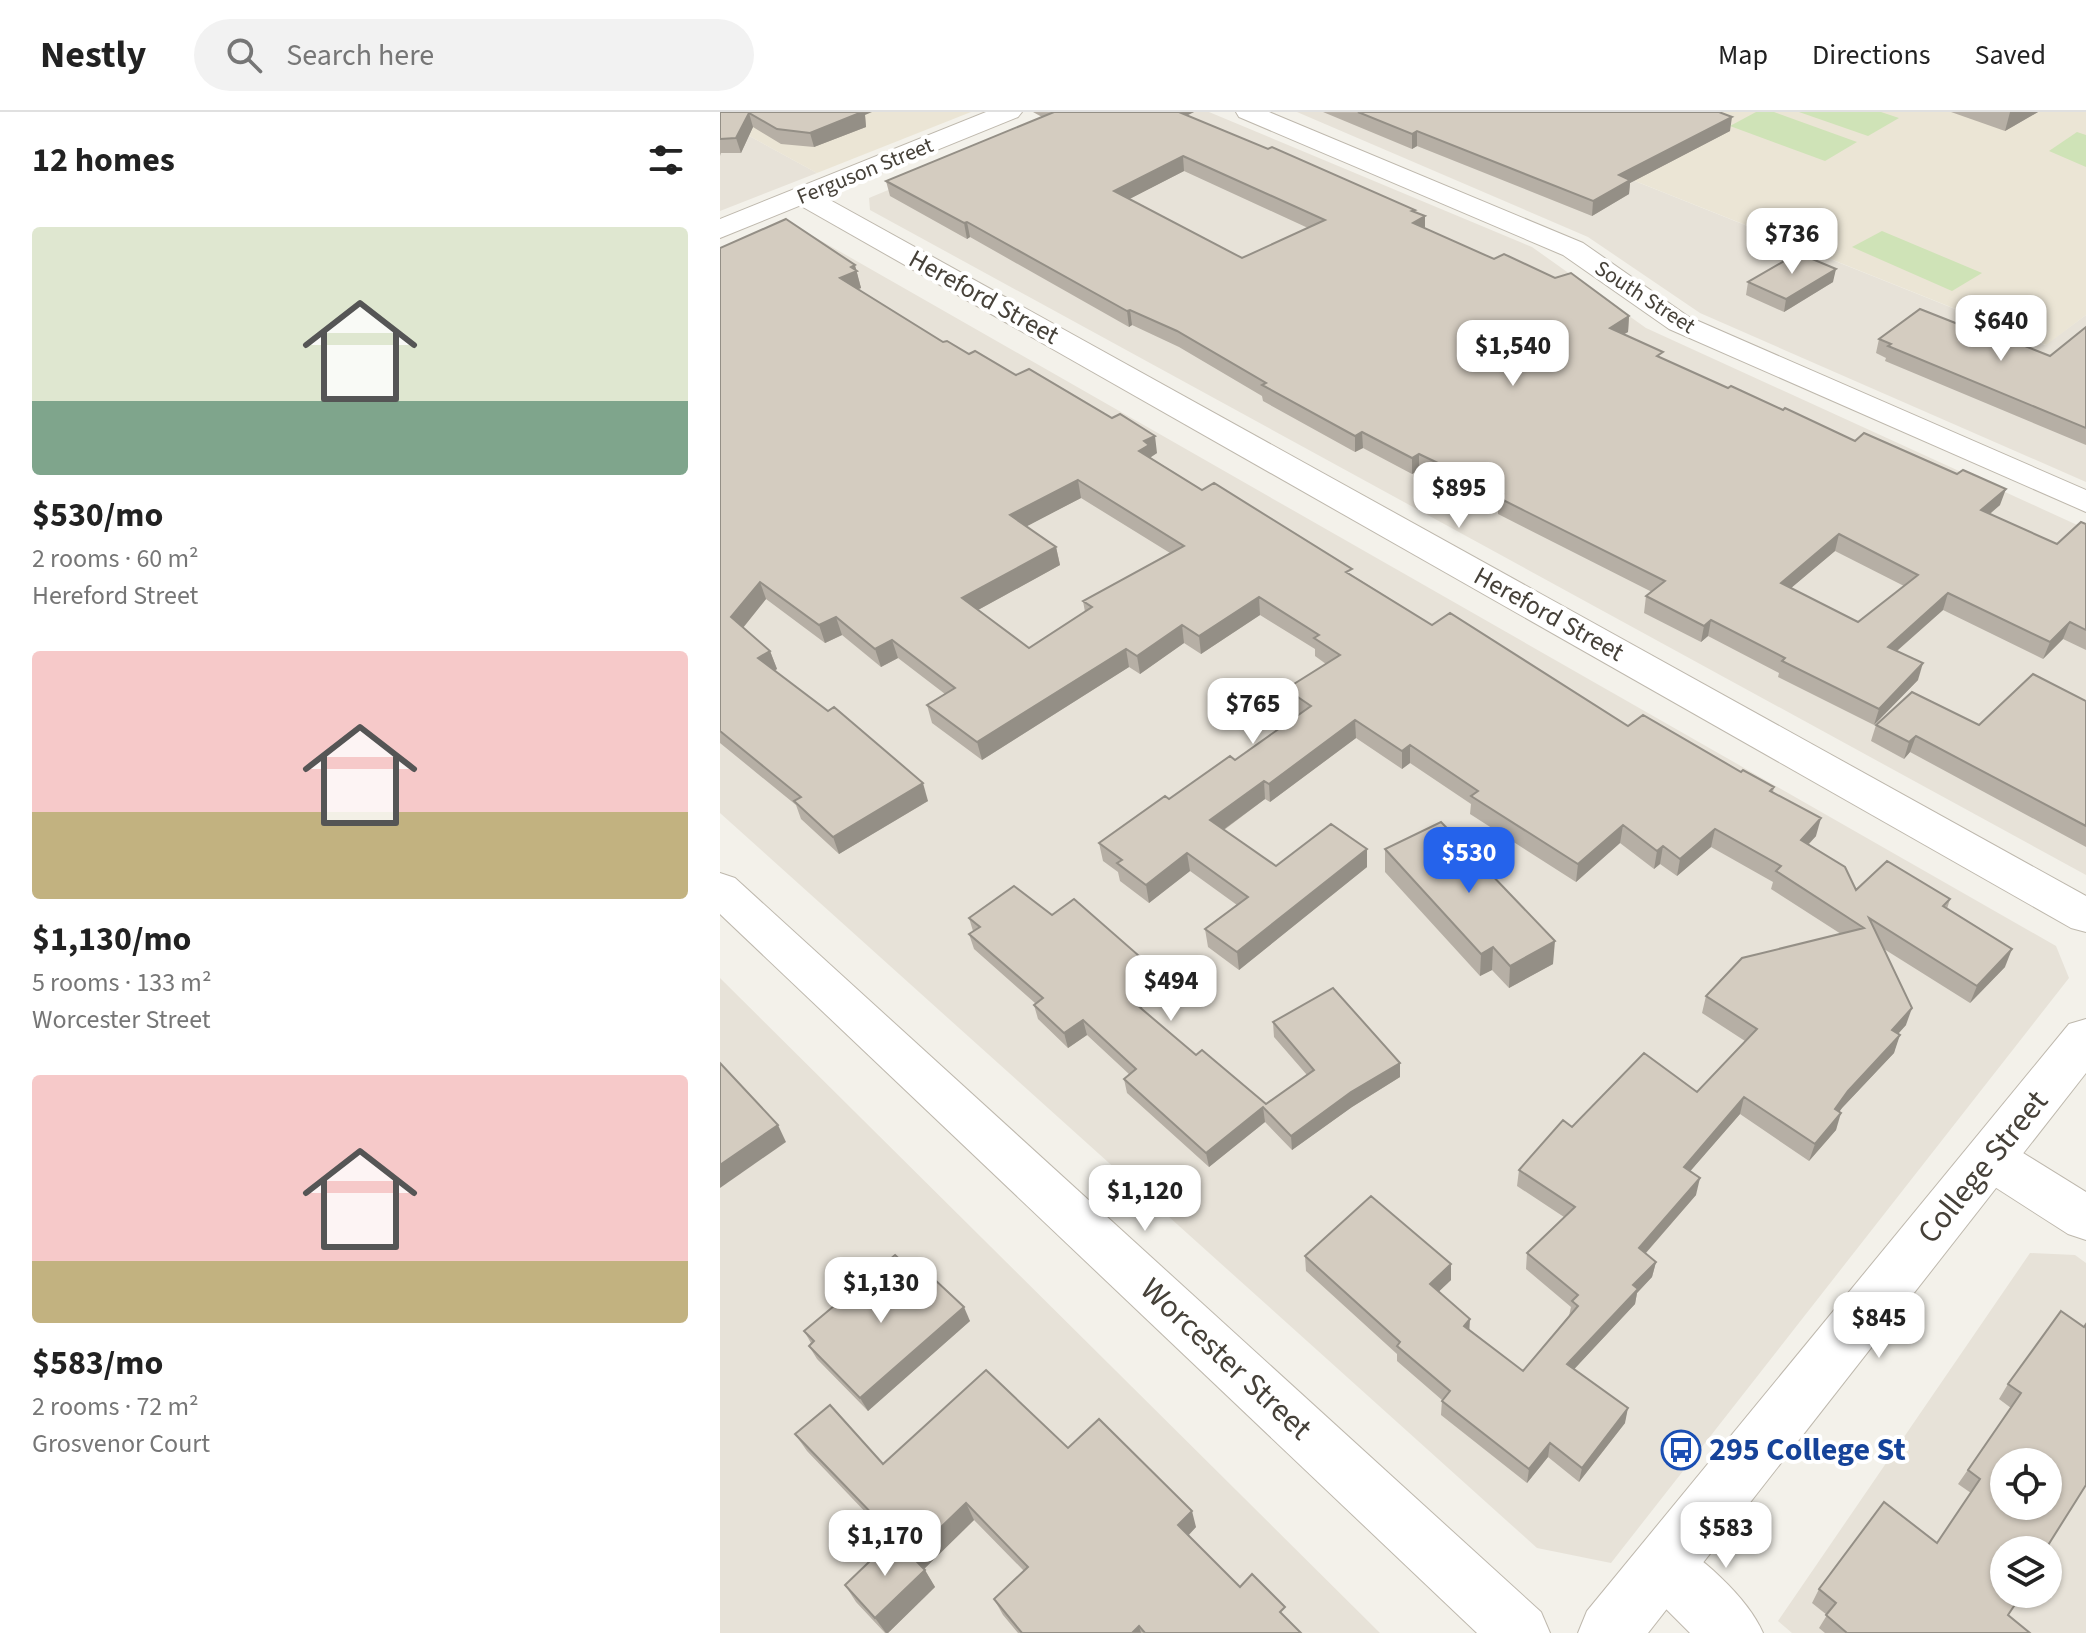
<!DOCTYPE html>
<html lang="en">
<head>
<meta charset="utf-8">
<style>
  body { margin:0; font-family:"Source Sans 3",sans-serif; background:#f2f2f2; color:#222; height:100vh; display:flex; flex-direction:column; font-size:30px; white-space:nowrap }
  * { box-sizing:border-box; margin:0 }
  p { font-size:26px; color:#767676 }
  .icon { flex:none; width:44px; height:44px; fill:none; stroke:currentColor; stroke-width:2; stroke-linecap:round; stroke-linejoin:round }
  .map { position:relative; flex:1; overflow:hidden }
  .sheet { display:flex; flex-direction:column; background:#fff; width:720px }
  .sheet>* { flex:none }
  .fabs { position:absolute; left:1270px; top:1336px; display:grid; gap:16px }
  .fabs a { display:grid; place-items:center; width:72px; height:72px; border-radius:50%; background:#fff; box-shadow:0 2px 6px #0004; font-size:40px }
  .price { position:absolute; translate:-50% -68px; padding:0 18px; border-radius:16px; background:#fff; color:#222; font-size:26px; line-height:52px; filter:drop-shadow(0 2px 4px #0008) }
  .price::after { content:''; position:absolute; left:50%; top:48px; width:24px; height:18px; margin-left:-12px; background:inherit; clip-path:polygon(0 0,100% 0,50% 100%) }
  .price.current { background:#2563eb; color:#fff }
  ul { padding:0; list-style:none }
  li { display:grid; align-content:center; gap:16px; height:424px; padding:0 32px }
  li span { display:grid; place-items:center; height:248px; border-radius:8px; color:#555 }
  li>.icon { margin-inline-start:auto }
  span .icon { width:144px; height:144px; fill:#fffc; stroke-width:1 }
  li b { font-size:34px }
  h2 { display:flex; justify-content:space-between; align-items:center; height:96px; padding:0 32px; font-size:34px }
  header { display:flex; align-items:center; gap:48px; box-sizing:border-box; height:112px; padding:0 40px; background:#fff; border-bottom:2px solid #e0e0e0 }
  header strong { font-size:38px }
  nav { display:flex; gap:44px; margin-inline-start:auto; font-size:28px }
  .search { width:560px; height:72px; background:#f2f2f2; display:flex; align-items:center; gap:20px; box-sizing:border-box; padding:0 28px; border-radius:44px; color:#767676; font-size:30px }
  main { display:flex; flex:1; min-height:0 }
  .map>svg:first-child { display:block }
</style>
</head>
<body>
<header>
<strong>Nestly</strong>
<div class="search"><svg class="icon" aria-label="search" viewBox="0 0 24 24"><circle cx="10" cy="10" r="6"/><path d="M15 15l6 6"/></svg>Search here</div>
<nav><a>Map</a><a>Directions</a><a>Saved</a></nav>
</header>
<main>
<section class="sheet">
<h2>12 homes<svg class="icon" aria-label="filters" viewBox="0 0 24 24"><path d="M4 7h16M4 17h16"/><circle cx="9" cy="7" r="2"/><circle cx="15" cy="17" r="2"/></svg></h2>
<ul>
<li><span style="background:linear-gradient(#dfe7d0 70%,#7fa58c 0)"><svg class="icon" aria-label="home" viewBox="0 0 24 24"><path d="M3 11l9-7 9 7M6 9v11h12V9"/></svg></span><div><b>$530/mo</b><p>2 rooms · 60 m²</p><p>Hereford Street</p></div></li>
<li><span style="background:linear-gradient(#f6c9c9 65%,#c2b280 0)"><svg class="icon" aria-label="home" viewBox="0 0 24 24"><path d="M3 11l9-7 9 7M6 9v11h12V9"/></svg></span><div><b>$1,130/mo</b><p>5 rooms · 133 m²</p><p>Worcester Street</p></div></li>
<li><span style="background:linear-gradient(#f6c9c9 75%,#c2b280 0)"><svg class="icon" aria-label="home" viewBox="0 0 24 24"><path d="M3 11l9-7 9 7M6 9v11h12V9"/></svg></span><div><b>$583/mo</b><p>2 rooms · 72 m²</p><p>Grosvenor Court</p></div></li>
</ul>
</section>
<div class="map">
<svg width="1366" height="1521" viewBox="0 0 1366 1521">
  <rect width="100%" height="100%" fill="#f3f1ea"/>
  <g fill="#e7e2d8" fill-rule="evenodd">
    <polygon points="356,0 489,0 812,135 926,216 1366,417 1366,763 150,98 149,86"/>
    <polygon points="577,0 742,0 1325,233 1366,203 1366,370 980,201 868,125"/>
    <polygon points="0,8 97,61 0,99"/>
    <polygon points="84,119 1336,834 1349,866 891,1451 817,1436 0,701 0,143"/>
    <polygon points="0,866 660,1521 0,1521"/>
    <path d="M 1310,1141 L 1355,1143 L 1366,1151 L 1366,1521 L 1072,1521 L 1058,1509 ZM 1284,1350 L 1328,1350 L 1328,1394 L 1284,1394 ZM 1284,1438 L 1328,1438 L 1328,1482 L 1284,1482 Z"/>
  </g>
  <g fill="#ebe5d5">
    <polygon points="0,0 251,0 97,61 0,8"/>
    <polygon points="742,0 1366,0 1366,203 1326,233"/>
  </g>
  <g fill="#cfe3b7">
    <polygon points="1036,0 1054,0 1137,30 1105,49 1010,14"/>
    <polygon points="1079,0 1161,0 1179,6 1148,24"/>
    <polygon points="1357,20 1366,23 1366,55 1329,39"/>
    <polygon points="1162,119 1262,161 1232,179 1132,135"/>
  </g>
  <g fill="none" stroke-linecap="round" stroke-linejoin="round">
    <g stroke="#beb8ad" stroke-width="2">
      <g id="minor">
        <polygon points="516,0 549,0 863,131 969,205 1366,378 1366,400 949,217 843,143 519,5"/>
        <polygon points="83,76 92,78 1366,784 1366,820 1351,816 74,90 70,84 74,78"/>
        <polygon points="0,761 15,766 821,1500 830,1521 757,1521 0,802"/>
        <polygon points="1270,1025 1287,1031 1366,1080 1366,1128 1348,1122 1253,1061 1246,1046 1253,1031"/>
        <path d="M 943,1425 C 978,1439 1028,1486 1043,1521 L 970,1521 L 923,1474 L 914,1454 L 923,1434 Z"/>
      </g>
    </g>
    <g stroke="#beb8ad" stroke-width="2">
      <g id="tertiary">
        <polygon points="266,0 302,0 298,5 0,126 0,107"/>
        <polygon points="1366,907 1366,961 928,1521 858,1521 867,1499 1349,912"/>
      </g>
    </g>
    <use href="#minor" fill="#fff" fill-rule="evenodd"/>
    <use href="#tertiary" fill="#fff" fill-rule="evenodd"/>
  </g>
  <g fill="#b6afa5" fill-rule="evenodd">
    <polygon points="0,0 145,3 146,15 94,35 61,32 33,15 21,41 1,41 0,44"/>
    <path d="M 313,0 L 474,0 L 467,3 L 705,104 L 705,116 L 774,147 L 909,204 L 908,220 L 903,222 L 942,247 L 1008,276 L 1063,298 L 1280,393 L 1270,402 L 1337,432 L 1366,412 L 1366,538 L 1343,527 L 1323,547 L 1223,498 L 1177,539 L 1198,568 L 1154,613 L 1058,565 L 1059,561 L 988,524 L 981,530 L 924,501 L 926,484 L 932,480 L 778,402 L 778,396 L 699,358 L 692,362 L 643,336 L 635,340 L 543,289 L 542,284 L 459,235 L 412,213 L 409,215 L 250,125 L 247,127 L 170,84 L 166,69 L 322,5 ZM 464,59 L 588,116 L 522,146 L 409,87 ZM 1115,439 L 1184,474 L 1138,510 L 1071,476 Z"/>
    <polygon points="603,0 999,0 1010,19 910,71 909,82 872,104 697,34 692,37"/>
    <polygon points="1231,0 1318,0 1285,19"/>
    <path d="M 0,136 L 136,158 L 141,176 L 138,177 L 223,230 L 296,263 L 437,341 L 431,345 L 431,346 L 482,378 L 632,463 L 712,513 L 908,614 L 1054,675 L 1053,680 L 1096,724 L 1089,732 L 1136,778 L 1230,787 L 1227,797 L 1285,855 L 1250,891 L 1164,837 L 1186,913 L 1178,922 L 1174,941 L 1122,996 L 1119,1000 L 1116,1018 L 1089,1049 L 1020,1002 L 970,1059 L 976,1083 L 926,1141 L 936,1150 L 932,1165 L 917,1181 L 915,1192 L 854,1257 L 905,1311 L 859,1370 L 828,1345 L 807,1371 L 721,1303 L 722,1288 L 677,1249 L 677,1242 L 586,1159 L 585,1144 L 731,1168 L 718,1180 L 750,1218 L 803,1259 L 849,1204 L 851,1195 L 806,1157 L 807,1141 L 844,1105 L 797,1074 L 799,1058 L 852,1015 L 977,980 L 1025,929 L 982,901 L 986,884 L 1121,822 L 1051,777 L 1053,770 L 991,735 L 957,764 L 940,752 L 934,757 L 900,731 L 856,770 L 750,702 L 751,692 L 690,651 L 682,657 L 636,626 L 550,690 L 545,687 L 504,718 L 556,754 L 647,755 L 519,858 L 488,835 L 485,817 L 517,793 L 470,759 L 429,791 L 400,769 L 398,760 L 383,749 L 379,731 L 449,687 L 515,648 L 578,603 L 567,595 L 566,577 L 606,552 L 595,544 L 595,537 L 540,503 L 481,542 L 464,531 L 420,562 L 409,555 L 262,648 L 212,611 L 207,593 L 225,582 L 178,546 L 161,555 L 122,523 L 105,531 L 46,487 L 23,516 L 50,539 L 57,557 L 54,559 L 208,689 L 119,742 L 81,707 L 76,693 L 0,631 ZM 361,386 L 450,441 L 363,489 L 365,500 L 309,536 L 258,498 L 340,453 L 336,435 L 306,414 Z"/>
    <polygon points="1028,170 1113,170 1064,200 1026,183"/>
    <polygon points="1366,215 1366,333 1165,249 1166,246 1156,241 1159,227 1286,231 1330,244"/>
    <polygon points="1366,589 1366,735 1190,640 1184,647 1151,629 1156,613 1259,613"/>
    <polygon points="665,737 833,852 789,876 772,858 760,864 665,760"/>
    <polygon points="332,803 434,857 436,872 432,874 435,886 421,896 476,943 546,992 587,963 554,925 553,910 680,965 632,995 572,1038 545,1010 489,1055 407,981 404,967 410,963 367,923 348,936 318,907 314,893 315,891 254,837 249,822 253,819 249,806"/>
    <polygon points="205,1171 250,1209 148,1299 97,1247 89,1234 91,1231 84,1219"/>
    <polygon points="1341,1199 1325,1438 1288,1503 1310,1521 1105,1521 1099,1516 1107,1503 1092,1491 1099,1477 1217,1431 1251,1381 1238,1372 1291,1296 1279,1287 1288,1272"/>
    <polygon points="75,1322 163,1352 348,1336 476,1415 468,1424 520,1475 566,1506 581,1521 298,1521 283,1503 274,1487 304,1459 254,1408 204,1457 215,1475 168,1521 165,1521 136,1490 125,1473 172,1428 87,1339"/>
  </g>
  <g fill="#948f86">
    <polygon points="142,0 152,0 145,3 146,15 94,35 90,21"/>
    <polygon points="451,0 474,0 452,11"/>
    <polygon points="1290,0 1318,0 1285,19"/>
    <polygon points="29,1 33,15 21,41 16,26"/>
    <polygon points="1012,5 1010,19 910,71 909,82 872,104 873,89 899,63"/>
    <polygon points="697,19 697,34 692,37 692,22"/>
    <polygon points="463,44 464,59 396,94 394,79"/>
    <polygon points="695,98 695,110 705,104 705,119 693,126 692,99"/>
    <polygon points="247,110 250,125 247,127 244,111"/>
    <polygon points="135,153 141,176 125,183 120,166 131,155"/>
    <polygon points="1116,157 1113,170 1064,200 1066,187"/>
    <polygon points="410,198 412,213 409,215 407,199"/>
    <polygon points="909,204 908,220 888,231 890,216"/>
    <polygon points="642,320 643,336 635,340 635,324"/>
    <polygon points="435,324 437,341 431,345 432,351 419,339 424,329"/>
    <polygon points="699,342 699,358 692,362 692,346"/>
    <polygon points="358,368 361,386 294,421 290,403"/>
    <polygon points="1286,377 1280,393 1255,414 1261,398"/>
    <polygon points="1119,422 1115,439 1058,487 1061,471"/>
    <polygon points="336,435 340,453 247,504 242,486"/>
    <polygon points="40,470 46,487 17,523 11,505"/>
    <polygon points="1228,481 1223,498 1163,551 1168,535"/>
    <polygon points="539,485 540,503 481,542 479,524"/>
    <polygon points="116,505 122,523 105,531 99,513"/>
    <polygon points="991,508 988,524 981,530 984,514"/>
    <polygon points="1350,510 1343,527 1323,547 1330,530"/>
    <polygon points="462,513 464,531 420,562 417,544"/>
    <polygon points="172,528 178,546 161,555 155,537"/>
    <polygon points="406,537 409,555 262,648 257,630"/>
    <polygon points="50,539 57,557 45,564 38,546"/>
    <polygon points="1203,551 1198,568 1154,613 1159,597"/>
    <polygon points="635,608 636,626 550,690 549,672"/>
    <polygon points="1196,624 1190,640 1184,647 1189,630"/>
    <polygon points="690,633 690,651 682,657 682,639"/>
    <polygon points="544,669 545,687 492,726 490,708"/>
    <polygon points="203,671 208,689 119,742 113,725"/>
    <polygon points="1101,706 1096,724 1076,745 1081,728"/>
    <polygon points="903,713 900,731 856,770 858,752"/>
    <polygon points="995,717 991,735 957,764 960,747"/>
    <polygon points="943,734 940,752 934,757 937,739"/>
    <polygon points="647,737 647,755 519,858 517,840"/>
    <polygon points="467,741 470,759 429,791 426,773"/>
    <polygon points="835,829 833,852 789,876 790,854"/>
    <polygon points="773,835 772,858 760,864 761,842"/>
    <polygon points="1292,837 1285,855 1250,891 1257,874"/>
    <polygon points="434,857 436,872 432,874 435,886 413,902 410,887 423,864"/>
    <polygon points="1192,896 1186,913 1166,935 1172,918"/>
    <polygon points="363,908 367,923 348,936 344,921"/>
    <polygon points="1180,923 1174,941 1122,996 1109,1014 1115,997 1128,979"/>
    <polygon points="680,951 680,965 632,995 572,1038 571,1024 631,980"/>
    <polygon points="1024,985 1020,1002 960,1071 964,1055"/>
    <polygon points="543,995 545,1010 489,1055 486,1041"/>
    <polygon points="1121,1001 1116,1018 1089,1049 1095,1032"/>
    <polygon points="58,1013 66,1030 0,1076 0,1053"/>
    <polygon points="980,1066 976,1083 916,1152 919,1136"/>
    <polygon points="936,1150 932,1165 917,1181 915,1192 845,1267 847,1252 913,1173"/>
    <polygon points="731,1152 731,1168 710,1188 710,1172"/>
    <polygon points="244,1195 250,1209 148,1299 140,1286"/>
    <polygon points="750,1207 749,1223 744,1214"/>
    <polygon points="908,1296 905,1311 859,1370 862,1356"/>
    <polygon points="830,1331 828,1345 807,1371 809,1357"/>
    <polygon points="246,1391 254,1408 202,1459 192,1443"/>
    <polygon points="472,1399 476,1415 462,1430 458,1413"/>
    <polygon points="205,1458 215,1475 168,1521 166,1521 155,1506"/>
    <polygon points="419,1514 421,1521 412,1521"/>
  </g>
  <g fill="#d4ccc0" stroke="#948f86" stroke-width="2" fill-rule="evenodd">
    <polygon points="0,0 142,0 90,21 57,17 29,1 16,26 0,27"/>
    <path d="M 334,0 L 459,0 L 548,37 L 552,35 L 695,98 L 692,99 L 705,104 L 693,111 L 774,147 L 784,142 L 835,166 L 851,161 L 909,204 L 890,216 L 943,240 L 937,244 L 1008,276 L 1011,274 L 1063,298 L 1065,296 L 1135,329 L 1144,321 L 1237,362 L 1243,358 L 1286,377 L 1261,398 L 1337,432 L 1361,410 L 1366,412 L 1366,518 L 1350,510 L 1330,530 L 1228,481 L 1168,535 L 1203,551 L 1159,597 L 1062,549 L 1065,546 L 991,508 L 984,514 L 926,484 L 945,469 L 779,386 L 783,382 L 699,342 L 692,346 L 642,320 L 635,324 L 542,273 L 546,271 L 457,219 L 410,198 L 407,199 L 247,110 L 244,111 L 166,69 ZM 463,44 L 605,108 L 522,146 L 394,79 ZM 1119,422 L 1198,463 L 1138,510 L 1061,471 Z"/>
    <polygon points="638,0 999,0 1012,5 899,63 910,68 873,89 697,19 692,22"/>
    <path d="M 66,107 L 135,153 L 131,155 L 137,159 L 120,166 L 223,230 L 227,229 L 249,242 L 255,239 L 296,263 L 309,257 L 392,306 L 400,302 L 435,324 L 424,329 L 429,333 L 419,339 L 482,378 L 494,371 L 632,457 L 626,460 L 712,513 L 730,501 L 908,614 L 923,603 L 1021,660 L 1023,658 L 1054,675 L 1050,679 L 1101,706 L 1081,728 L 1125,755 L 1136,778 L 1167,749 L 1230,787 L 1223,794 L 1292,837 L 1257,874 L 1149,806 L 1192,896 L 1172,918 L 1180,923 L 1128,979 L 1115,997 L 1121,1001 L 1095,1032 L 1024,985 L 964,1055 L 980,1066 L 919,1136 L 936,1150 L 913,1173 L 918,1177 L 847,1252 L 908,1296 L 862,1356 L 830,1331 L 809,1357 L 722,1289 L 730,1279 L 677,1234 L 680,1230 L 585,1144 L 651,1084 L 731,1152 L 710,1172 L 750,1207 L 744,1214 L 803,1259 L 858,1194 L 852,1189 L 858,1183 L 807,1141 L 855,1095 L 799,1058 L 843,1008 L 852,1015 L 924,941 L 977,980 L 1037,917 L 986,884 L 1022,846 L 1144,816 L 1056,759 L 1061,754 L 995,717 L 960,747 L 943,734 L 937,739 L 903,713 L 858,752 L 751,684 L 758,679 L 690,633 L 682,639 L 635,608 L 549,672 L 544,669 L 490,708 L 556,754 L 611,712 L 647,737 L 517,840 L 485,817 L 528,785 L 467,741 L 426,773 L 397,751 L 402,748 L 379,731 L 445,684 L 449,687 L 510,644 L 515,648 L 591,594 L 566,577 L 620,543 L 594,526 L 599,523 L 539,485 L 479,524 L 462,513 L 417,544 L 406,537 L 257,630 L 207,593 L 235,576 L 172,528 L 155,537 L 116,505 L 99,513 L 40,470 L 11,505 L 50,539 L 38,546 L 108,599 L 114,595 L 203,671 L 113,725 L 74,689 L 81,685 L 0,619 L 0,136 ZM 358,368 L 464,434 L 363,489 L 372,495 L 309,536 L 242,486 L 336,435 L 290,403 Z"/>
    <polygon points="1078,141 1116,157 1066,187 1028,170"/>
    <polygon points="1200,197 1286,231 1290,228 1330,244 1366,215 1366,316 1168,234 1171,232 1159,227"/>
    <polygon points="1313,562 1366,589 1366,714 1196,624 1189,630 1156,613 1192,580 1259,613"/>
    <polygon points="721,710 835,829 790,854 773,835 761,842 665,737"/>
    <polygon points="294,774 332,803 354,787 434,857 423,864 432,872 410,887 476,943 482,938 546,992 594,958 553,910 613,876 680,951 631,980 571,1024 543,995 486,1041 404,967 416,957 363,908 344,921 314,893 323,886 249,822 260,815 249,806"/>
    <polygon points="0,951 58,1013 0,1053"/>
    <polygon points="175,1143 205,1171 212,1165 244,1195 140,1286 89,1234 94,1229 84,1219"/>
    <path d="M 1341,1199 L 1364,1215 L 1366,1212 L 1366,1373 L 1325,1438 L 1284,1438 L 1284,1482 L 1302,1482 L 1288,1503 L 1310,1521 L 1127,1521 L 1106,1503 L 1116,1491 L 1099,1477 L 1164,1390 L 1217,1431 L 1260,1367 L 1248,1358 L 1301,1281 L 1288,1272 ZM 1284,1350 L 1328,1350 L 1328,1394 L 1284,1394 Z"/>
    <polygon points="266,1258 348,1336 379,1307 472,1399 458,1413 520,1475 532,1462 565,1495 560,1500 581,1521 425,1521 419,1514 412,1521 302,1521 274,1487 308,1455 246,1391 192,1443 75,1322 110,1293 163,1352"/>
    <polygon points="174,1426 205,1458 155,1506 125,1473"/>
  </g>
  <defs>
    <g id="bus-ring" transform="scale(2)"><circle r="9.5" fill="#fff" stroke="#1a4fb4" stroke-width="1.5"/><path d="M-5-6H5V4H4V6H2V4H-2V6H-4V4H-5ZM-3.5-4V0h7V-4ZM-3.5 1.2v1.5H-2V1.2ZM2 1.2v1.5H3.5V1.2Z" fill="#1a4fb4"/></g>
  </defs>
  <g fill-rule="evenodd">
    <use href="#bus-ring" x="961" y="1338"/>
  </g>
  <g text-anchor="middle" dominant-baseline="central" stroke-width="8" stroke-linejoin="round" paint-order="stroke">
    <g font-size="22" fill="#464139" stroke="#fff">
      <text transform="translate(145 59) rotate(-22)">Ferguson Street</text>
      <text transform="translate(925 185) rotate(33)">South Street</text>
    </g>
    <g font-size="26" fill="#464139" stroke="#fff">
      <text transform="translate(264 185) rotate(29)">Hereford Street</text>
      <text transform="translate(829 502) rotate(29)">Hereford Street</text>
    </g>
    <g font-size="32" fill="#464139" stroke="#fff">
      <text transform="translate(1263 1055) rotate(-51)">College Street</text>
      <text transform="translate(506 1247) rotate(43)">Worcester Street</text>
    </g>
    <g font-size="32" font-weight="bold" fill="#164399" stroke="#fff" text-anchor="start">
      <text x="989" y="1338">295 College St</text>
    </g>
  </g>
</svg>
<div class="fabs">
<a><svg class="icon" aria-label="locate" viewBox="0 0 24 24"><circle cx="12" cy="12" r="6"/><path d="M12 2v4M12 18v4M2 12h4M18 12h4"/></svg></a>
<a><svg class="icon" aria-label="layers" viewBox="0 0 24 24"><path d="M12 4l9 5-9 5-9-5zM3 14l9 5 9-5"/></svg></a>
</div>
<b class="price" style="left:1072px;top:164px">$736</b>
<b class="price" style="left:1281px;top:251px">$640</b>
<b class="price" style="left:793px;top:276px">$1,540</b>
<b class="price" style="left:739px;top:418px">$895</b>
<b class="price" style="left:533px;top:634px">$765</b>
<b class="price current" style="left:749px;top:783px">$530</b>
<b class="price" style="left:451px;top:911px">$494</b>
<b class="price" style="left:425px;top:1121px">$1,120</b>
<b class="price" style="left:161px;top:1213px">$1,130</b>
<b class="price" style="left:1159px;top:1248px">$845</b>
<b class="price" style="left:1006px;top:1458px">$583</b>
<b class="price" style="left:165px;top:1466px">$1,170</b>
</div>
</main>
</body>
</html>
